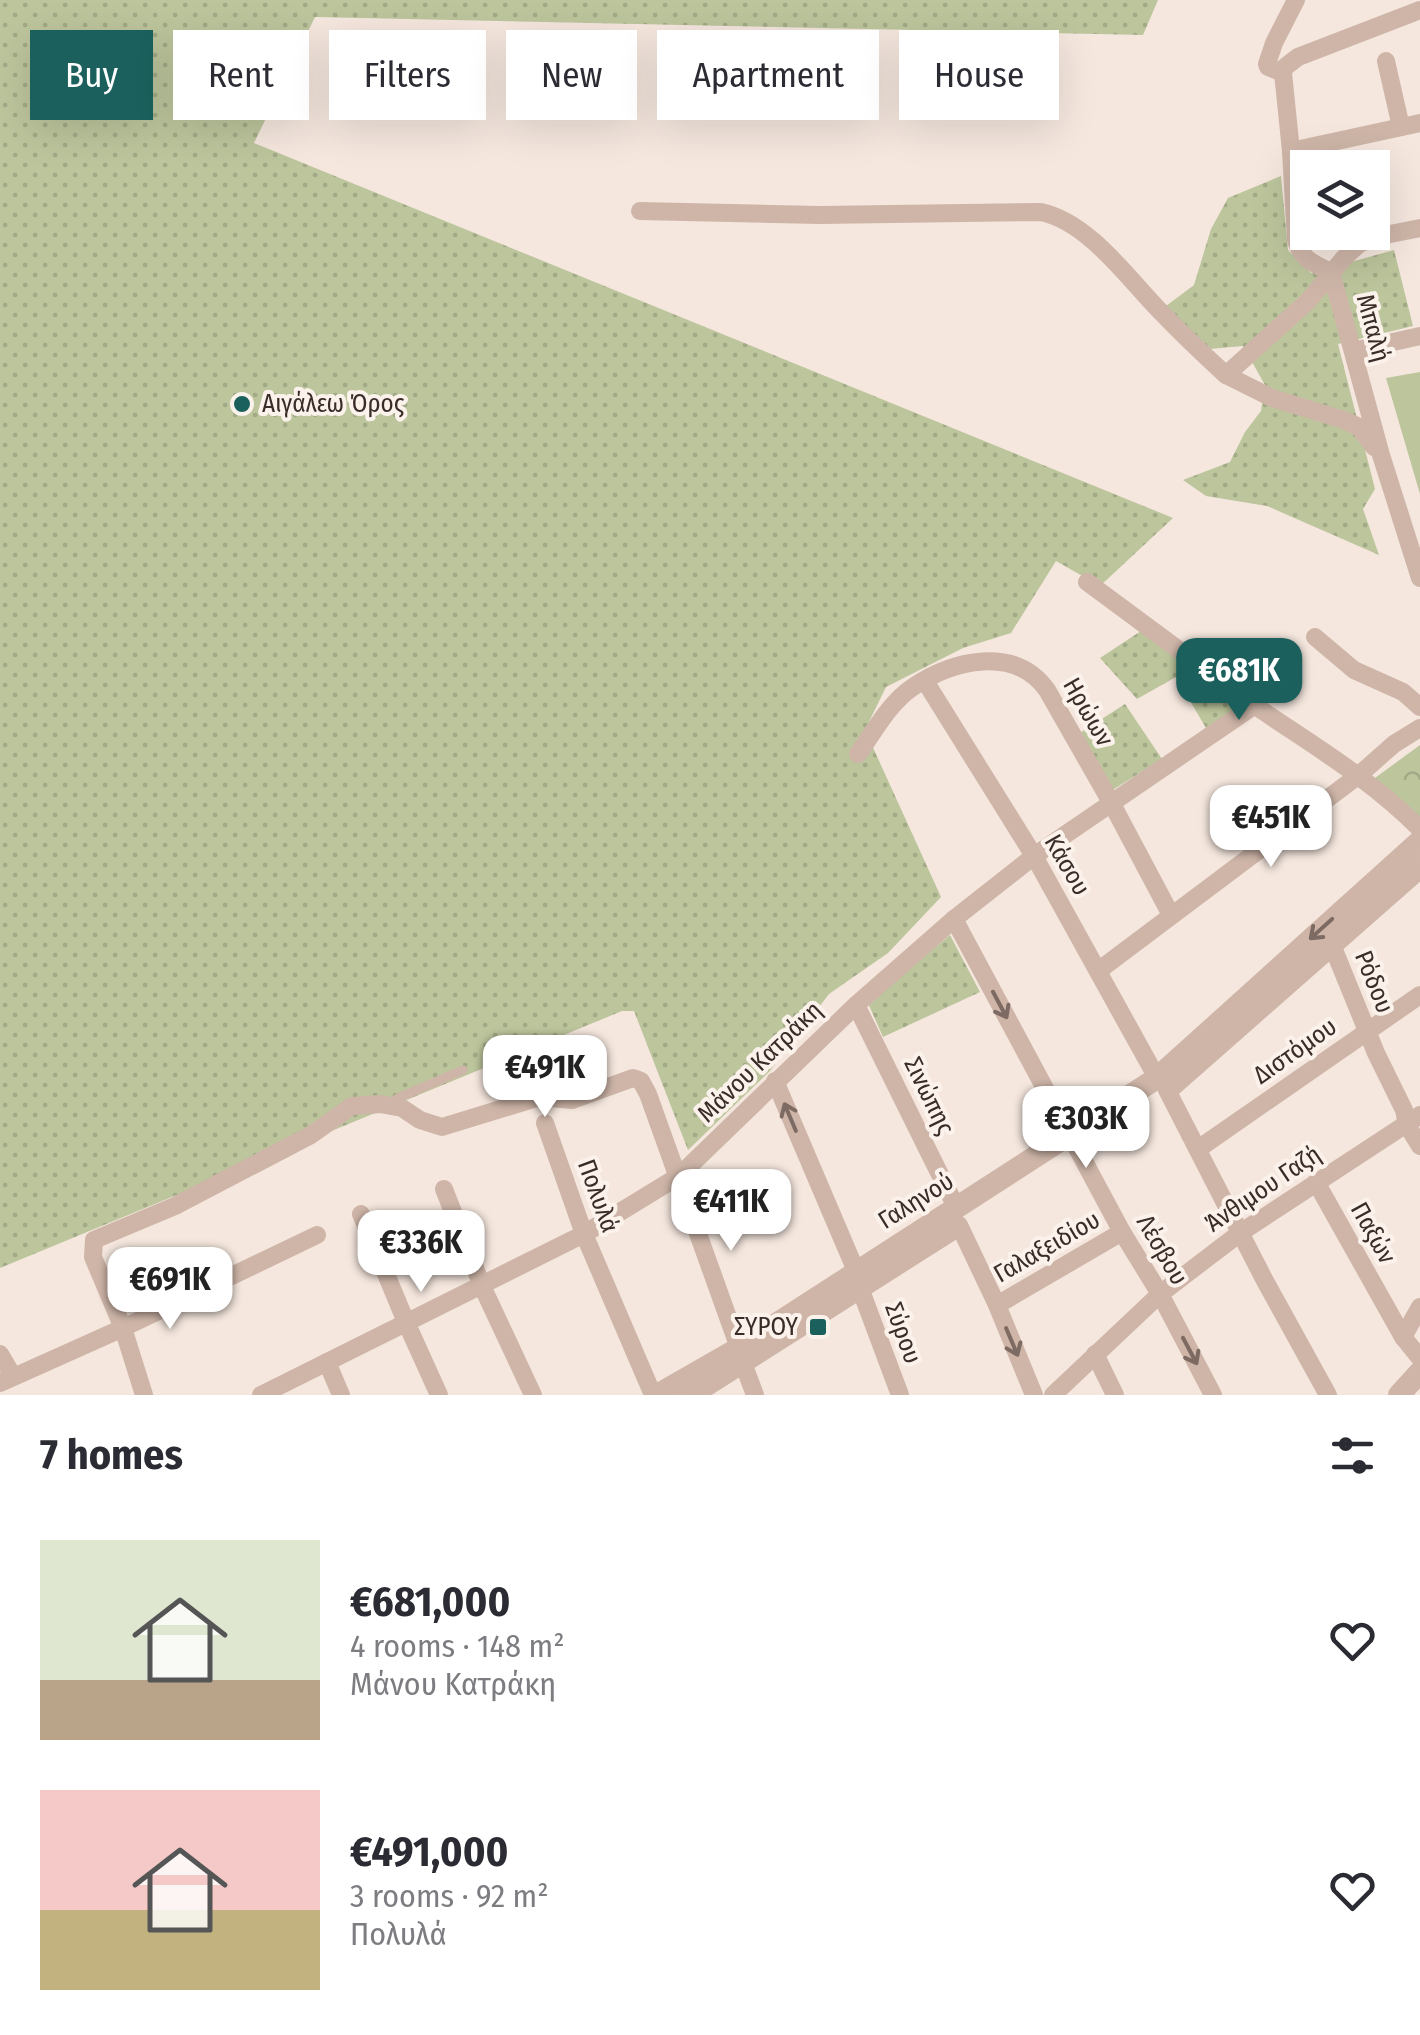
<!DOCTYPE html>
<html lang="en">
<head>
<meta charset="utf-8">
<style>
  body { margin:0; font-family:"Fira Sans Condensed",sans-serif; background:#f2f2f3; color:#2b2b33; height:100vh; display:flex; flex-direction:column; font-size:38px; white-space:nowrap }
  * { box-sizing:border-box; margin:0 }
  p { font-size:32px; color:#7c7c81 }
  .icon { flex:none; width:55px; height:55px; fill:none; stroke:currentColor; stroke-width:2; stroke-linecap:round; stroke-linejoin:round }
  .map { position:relative; height:1395px; overflow:hidden }
  .sheet { display:flex; flex-direction:column; background:#fff; flex:1 }
  .sheet>* { flex:none }
  .guide { position:absolute; left:30px; top:30px; width:1360px; height:90px; display:flex; gap:20px }
  .buttons { position:absolute; left:1290px; top:150px; display:grid; gap:20px }
  .buttons a { display:grid; place-items:center; width:100px; height:100px; border-radius:0px; background:#fff; box-shadow:0 10px 40px #0002; font-size:50px }
  .price { position:absolute; translate:-50% -85px; padding:0 22px; border-radius:20px; background:#fff; color:#222; font-size:32px; line-height:65px; filter:drop-shadow(0 2px 5px #0008) }
  .price::after { content:''; position:absolute; left:50%; top:60px; width:30px; height:22px; margin-left:-15px; background:inherit; clip-path:polygon(0 0,100% 0,50% 100%) }
  .price.on { background:#1b605c; color:#fff }
  ul { padding:0; list-style:none }
  li { display:flex; align-items:center; gap:30px; height:250px; padding:0 40px }
  li span { display:grid; place-items:center; flex:none; width:280px; height:200px; border-radius:0px; color:#555 }
  li>.icon { margin-inline-start:auto }
  span .icon { width:120px; height:120px; fill:#fffc; stroke-width:1 }
  li b { font-size:42px }
  h2 { display:flex; justify-content:space-between; align-items:center; height:120px; padding:0 40px; font-size:42px }
  .tag { padding:0 35px; border-radius:0px; background:#fff; box-shadow:0 10px 40px #0002; font-size:35px; line-height:90px }
  .tag.on { background:#1b605c; color:#fff }
  .map>svg:first-child { display:block }
</style>
</head>
<body>
<div class="map">
<svg width="1420" height="1395" viewBox="0 0 1420 1395">
  <defs>
    <pattern id="grass-dots" width="8" height="8" patternUnits="userSpaceOnUse" patternTransform="scale(2.5)"><rect width="8" height="8" fill="#bcc59c"/><path d="M2 2h.1M6 6h.1" fill="none" stroke="#a2a986" stroke-width="1.8" stroke-linecap="round"/></pattern>
    <pattern id="forest-crowns" width="20" height="18" patternUnits="userSpaceOnUse" patternTransform="scale(2.5)"><rect width="20" height="18" fill="#bcc59c"/><path d="M2 6a3 3 0 1 1 6 0M12 15a3 3 0 1 1 6 0" fill="none" stroke="#a2a986"/></pattern>
  </defs>
  <rect width="100%" height="100%" fill="#f5e7de"/>
  <g fill="url(#grass-dots)">
    <polygon points="0,0 1158,0 1143,35 315,17 254,143 1173,518 1100,586 1056,561 1011,633 963,648 886,687 865,730 941,897 888,953 829,994 770,1071 688,1150 634,1011 622,1011 0,1268"/>
    <polygon points="1281,176 1288,250 1311,273 1394,250 1413,326 1338,344 1375,489 1363,509 1379,555 1267,506 1206,496 1183,480 1230,462 1245,432 1261,411 1265,385 1243,346 1210,349 1166,306 1194,285 1211,229 1228,198"/>
    <polygon points="1141,631 1240,705 1206,728 1176,677 1137,699 1100,658"/>
    <polygon points="1125,704 1162,759 1111,791 1080,733"/>
    <polygon points="950,935 980,992 883,1037 868,1003"/>
  </g>
  <polygon fill="url(#forest-crowns)" points="1420,745 1420,821 1364,786"/>
  <polygon fill="#bcc59c" points="1420,372 1420,494 1386,378"/>
  <g fill="none" stroke-linecap="round" stroke-linejoin="round">
    <polyline stroke="#ceb5a8" stroke-width="9" points="391,1104 398,1098 463,1070"/>
    <g stroke="#ceb5a8" stroke-width="18">
      <path d="M 1296,0 L 1274,43 L 1267,64 L 1268,67 L 1283,73 L 1291,151 L 1296,240 C 1301,260 1315,264 1331,272 L 1381,455 L 1420,578"/>
      <polyline points="1386,61 1401,127"/>
      <polyline points="1283,73 1285,67 1298,57 1420,10"/>
      <polyline points="1291,151 1420,123"/>
      <path d="M 640,211 L 819,215 L 1041,212 C 1088,222 1127,277 1159,310 C 1181,333 1203,354 1226,375"/>
      <polyline points="1353,351 1420,336"/>
      <polyline points="1374,447 1359,427 1344,420 1272,398 1226,375 1308,301 1344,258 1359,244 1375,237 1420,228"/>
      <path d="M 1087,582 C 1143,623 1198,665 1254,705 C 1312,745 1371,779 1420,829"/>
      <polyline points="1315,637 1354,670 1403,692 1420,707"/>
      <polyline points="925,681 1034,856 1157,1078"/>
      <path d="M 858,754 C 874,732 889,703 913,687 C 953,660 1015,645 1047,690 L 1112,804 L 1171,915"/>
      <polyline points="954,919 1122,1232 1160,1294 1213,1395"/>
      <polyline points="1332,945 1376,1053 1404,1110 1407,1125 1420,1146"/>
      <polyline points="1098,971 1359,775 1394,744 1420,728"/>
      <polyline points="856,1005 957,1209"/>
      <polyline points="775,1081 856,1271"/>
      <polyline points="1167,1090 1264,1279 1328,1395"/>
      <polyline points="545,1123 584,1234 653,1395"/>
      <polyline points="1198,1149 1420,995"/>
      <polyline points="1316,1182 1403,1337 1420,1358"/>
      <polyline points="444,1189 482,1286 533,1395"/>
      <polyline points="361,1214 406,1322 439,1395"/>
      <polyline points="959,1225 997,1305 1034,1395"/>
      <polyline points="860,1288 900,1395"/>
      <polyline points="997,1305 1122,1232"/>
      <polyline points="1403,1337 1420,1307"/>
      <polyline points="0,1354 13,1376"/>
      <polyline points="1095,1354 1115,1395"/>
      <polyline points="327,1362 341,1395"/>
      <polyline points="743,1363 755,1395"/>
      <polyline points="0,1383 123,1328 317,1235"/>
      <polyline points="144,1395 123,1328 93,1257 94,1240 175,1206 311,1135 352,1106 380,1104 402,1108 420,1120 442,1127 540,1097 572,1100 633,1078 641,1081 648,1094 739,1348"/>
      <polyline points="261,1395 584,1234 679,1176 856,1005 954,919 1034,856 1255,705"/>
      <polyline points="1053,1395 1160,1294 1240,1233 1420,1115"/>
    </g>
    <g stroke="#ceb5a8" stroke-width="22">
      <polyline points="1169,1088 1420,867"/>
      <polyline points="657,1395 739,1348 1157,1078 1420,841"/>
      <polyline points="691,1395 954,1228"/>
      <polyline points="1399,1395 1420,1372"/>
    </g>
  </g>
  <defs><path id="oneway-shaft" d="M-6 0H5M1.5-3L5.5 0L1.5 3" fill="none" stroke-width="1.6" stroke-linecap="round" stroke-linejoin="round" transform="scale(2.5)"/></defs>
  <g stroke="#7d6a62">
    <use href="#oneway-shaft" transform="translate(1321 929) rotate(138)"/>
    <use href="#oneway-shaft" transform="translate(1000 1005) rotate(62)"/>
    <use href="#oneway-shaft" transform="translate(790 1117) rotate(-113)"/>
    <use href="#oneway-shaft" transform="translate(1012 1342) rotate(67)"/>
    <use href="#oneway-shaft" transform="translate(1190 1351) rotate(62)"/>
  </g>
  <g fill="#1b605c" stroke="#fbf2eb" stroke-width="4">
    <circle cx="242" cy="404" r="10"/>
    <rect x="808" y="1317" width="20" height="20" rx="5"/>
  </g>
  <g text-anchor="middle" dominant-baseline="central" stroke-width="8" stroke-linejoin="round" paint-order="stroke">
    <g font-size="25" fill="#3a2c29" stroke="#fbf2eb">
      <text transform="translate(1373 328) rotate(75)">Μπαλή</text>
      <text transform="translate(1088 712) rotate(60)">Ηρώων</text>
      <text transform="translate(1067 865) rotate(60)">Κάσου</text>
      <text transform="translate(1374 982) rotate(68)">Ρόδου</text>
      <text transform="translate(1295 1051) rotate(-35)">Διστόμου</text>
      <text transform="translate(760 1062) rotate(-44)">Μάνου Κατράκη</text>
      <text transform="translate(929 1096) rotate(64)">Σινώπης</text>
      <text transform="translate(1263 1189) rotate(-34)">Άνθιμου Γαζή</text>
      <text transform="translate(598 1196) rotate(70)">Πολυλά</text>
      <text transform="translate(916 1201) rotate(-32)">Γαληνού</text>
      <text transform="translate(1373 1233) rotate(61)">Παξών</text>
      <text transform="translate(1047 1247) rotate(-30)">Γαλαξειδίου</text>
      <text transform="translate(1162 1250) rotate(60)">Λέσβου</text>
      <text transform="translate(903 1333) rotate(70)">Σύρου</text>
    </g>
    <g font-size="25" fill="#3a2c29" stroke="#fbf2eb" text-anchor="start">
      <text x="262" y="404">Αιγάλεω Όρος</text>
      <text x="798" y="1327" text-anchor="end">ΣΥΡΟΥ</text>
    </g>
  </g>
</svg>
<div class="buttons">
<a><svg class="icon" aria-label="layers" viewBox="0 0 24 24"><path d="M12 4l9 5-9 5-9-5zM3 14l9 5 9-5"/></svg></a>
</div>
<b class="price on" style="left:1239px;top:723px">€681K</b>
<b class="price" style="left:1271px;top:870px">€451K</b>
<b class="price" style="left:545px;top:1120px">€491K</b>
<b class="price" style="left:1086px;top:1171px">€303K</b>
<b class="price" style="left:731px;top:1254px">€411K</b>
<b class="price" style="left:421px;top:1295px">€336K</b>
<b class="price" style="left:170px;top:1332px">€691K</b>
<div class="guide">
<a class="tag on">Buy</a>
<a class="tag">Rent</a>
<a class="tag">Filters</a>
<a class="tag">New</a>
<a class="tag">Apartment</a>
<a class="tag">House</a>
</div>
</div>
<section class="sheet">
<h2>7 homes<svg class="icon" aria-label="filters" viewBox="0 0 24 24"><path d="M4 7h16M4 17h16"/><circle cx="9" cy="7" r="2"/><circle cx="15" cy="17" r="2"/></svg></h2>
<ul>
<li><span style="background:linear-gradient(#dfe7d0 70%,#b9a48a 0)"><svg class="icon" aria-label="home" viewBox="0 0 24 24"><path d="M3 11l9-7 9 7M6 9v11h12V9"/></svg></span><div><b>€681,000</b><p>4 rooms · 148 m²</p><p>Μάνου Κατράκη</p></div><svg class="icon" aria-label="heart" viewBox="0 0 24 24"><path d="M12 20l-8-8c-3-5 5-10 8-4 3-6 11-1 8 4z"/></svg></li>
<li><span style="background:linear-gradient(#f6c9c9 60%,#c2b280 0)"><svg class="icon" aria-label="home" viewBox="0 0 24 24"><path d="M3 11l9-7 9 7M6 9v11h12V9"/></svg></span><div><b>€491,000</b><p>3 rooms · 92 m²</p><p>Πολυλά</p></div><svg class="icon" aria-label="heart" viewBox="0 0 24 24"><path d="M12 20l-8-8c-3-5 5-10 8-4 3-6 11-1 8 4z"/></svg></li>
</ul>
</section>
</body>
</html>
